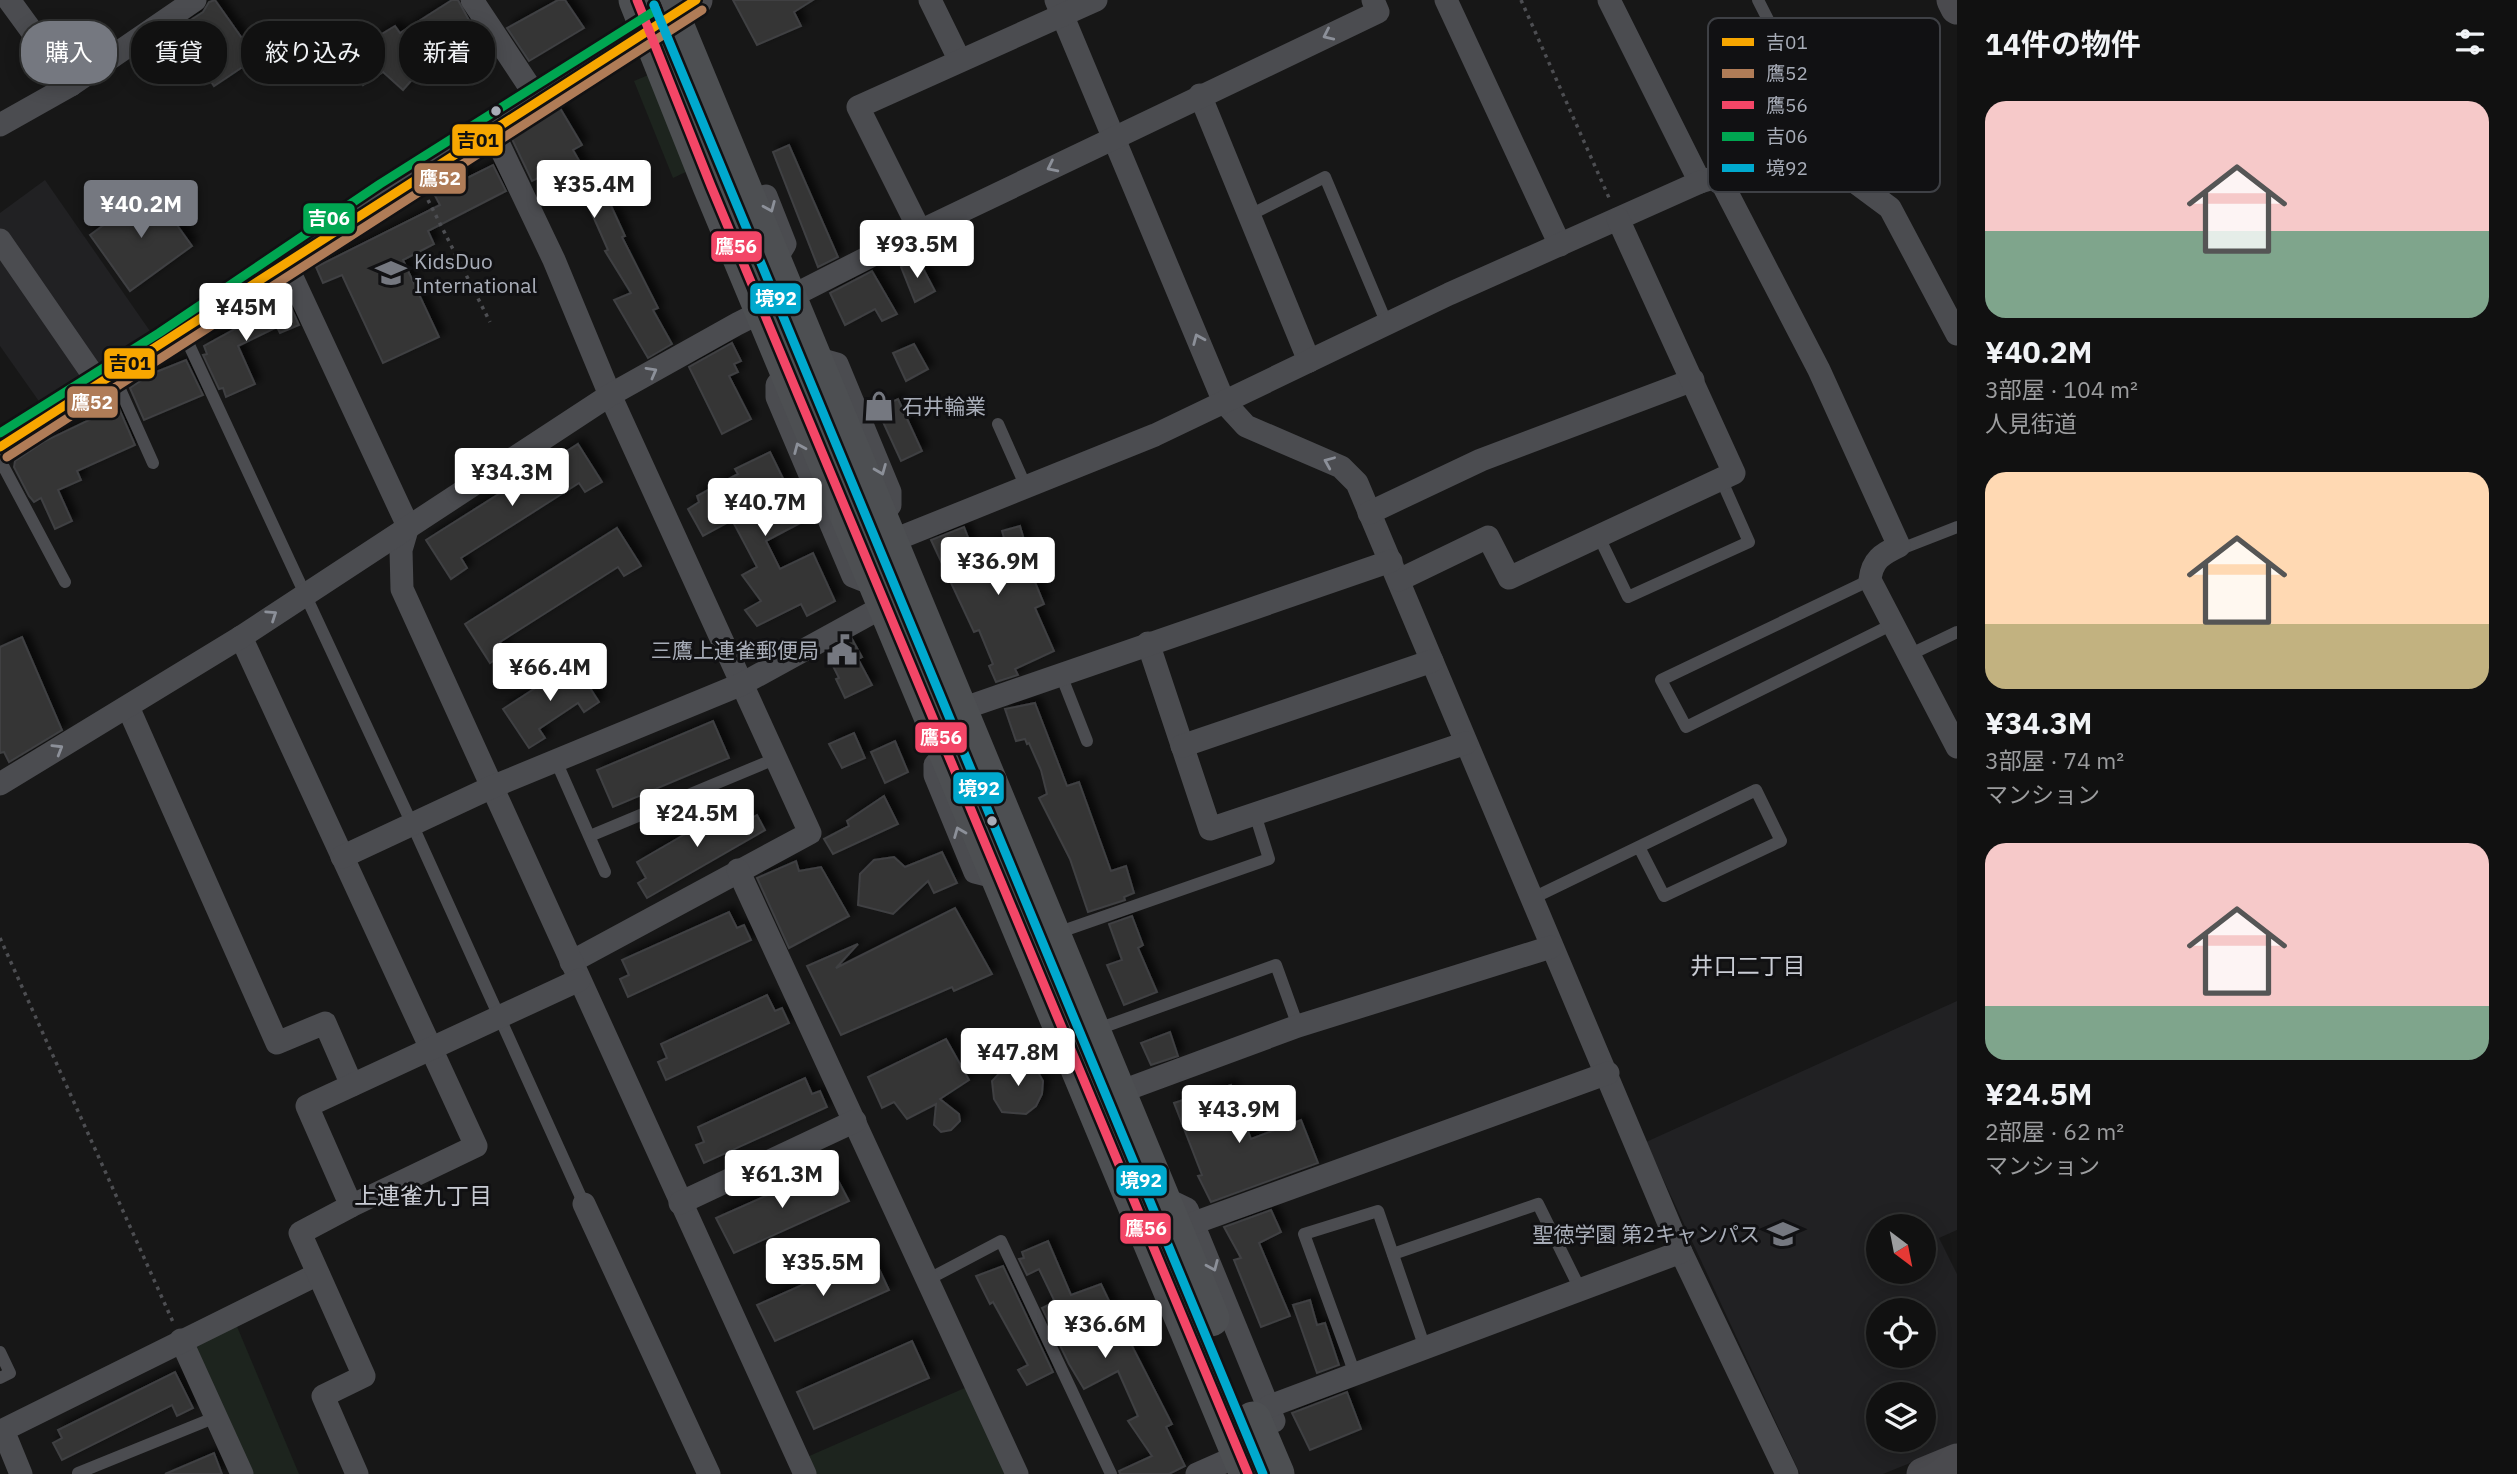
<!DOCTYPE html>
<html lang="ja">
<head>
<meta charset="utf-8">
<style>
  body { margin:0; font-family:"IBM Plex Sans","Noto Sans JP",sans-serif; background:#1e1f1f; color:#f1f3f6; height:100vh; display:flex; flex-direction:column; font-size:26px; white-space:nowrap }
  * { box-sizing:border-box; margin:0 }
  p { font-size:23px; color:#9c9d9f }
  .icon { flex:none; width:38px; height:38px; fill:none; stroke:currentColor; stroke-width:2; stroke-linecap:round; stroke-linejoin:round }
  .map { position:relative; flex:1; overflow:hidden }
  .panel { display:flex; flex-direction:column; background:#111; width:560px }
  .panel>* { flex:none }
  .banner { position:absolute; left:21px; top:21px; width:665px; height:63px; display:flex; gap:14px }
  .needle { width:46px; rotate:148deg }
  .buttons { position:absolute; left:1866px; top:1214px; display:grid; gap:14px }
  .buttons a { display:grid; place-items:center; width:70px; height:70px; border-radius:50%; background:#111; box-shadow:0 4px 18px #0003,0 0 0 2px #303131; font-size:35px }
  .price { position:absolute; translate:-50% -60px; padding:0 16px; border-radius:7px; background:#fff; color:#222; font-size:23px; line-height:46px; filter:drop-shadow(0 2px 4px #0008) }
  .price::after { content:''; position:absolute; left:50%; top:42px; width:21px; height:16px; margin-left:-10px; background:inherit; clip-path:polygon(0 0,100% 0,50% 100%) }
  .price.on { background:#757880; color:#fff }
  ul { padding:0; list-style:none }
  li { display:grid; align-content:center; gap:14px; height:371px; padding:0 28px }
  li span { display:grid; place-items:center; height:217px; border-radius:21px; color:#555 }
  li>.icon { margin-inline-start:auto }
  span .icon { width:126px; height:126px; fill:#fffc; stroke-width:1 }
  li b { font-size:30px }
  h2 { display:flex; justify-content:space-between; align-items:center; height:84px; padding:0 28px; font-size:30px }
  .chip { padding:0 24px; border-radius:28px; background:#111; box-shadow:0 4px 18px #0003,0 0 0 2px #303131; font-size:24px; line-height:63px }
  .chip.on { background:#757880; color:#fff }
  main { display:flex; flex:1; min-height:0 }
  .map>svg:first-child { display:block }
</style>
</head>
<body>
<main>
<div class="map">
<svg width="1957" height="1474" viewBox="0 0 1957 1474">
  <defs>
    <filter id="shadow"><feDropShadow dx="5.5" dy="-5.5" stdDeviation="3.5" flood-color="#0009"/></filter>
  </defs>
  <rect width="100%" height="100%" fill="#171717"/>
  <g fill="#212123" fill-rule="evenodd">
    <polygon points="45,180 152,334 43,407 0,346 0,213"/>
    <path d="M 1957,1001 L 1957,1230 L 1939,1238 L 1957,1274 L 1957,1444 L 1883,1474 L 1800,1474 L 1646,1142 ZM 1878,1227 L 1923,1227 L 1923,1272 L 1878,1272 ZM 1878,1311 L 1923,1311 L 1923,1356 L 1878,1356 ZM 1878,1395 L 1923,1395 L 1923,1440 L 1878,1440 Z"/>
  </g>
  <g fill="#1d241e">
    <polygon points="653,73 692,169 673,178 634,81"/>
    <polygon points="233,1317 299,1474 242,1474 181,1340"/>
    <polygon points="967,1387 1008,1474 815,1474 807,1457"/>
  </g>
  <g fill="#353536" stroke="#3f4043" stroke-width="2" filter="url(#shadow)">
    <polygon points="215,0 256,58 214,86 175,30 203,12 209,2"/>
    <polygon points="452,0 458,0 470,22 405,63 417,74 403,90 383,72 363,85 345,56 395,26 400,33"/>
    <polygon points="558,0 565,0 584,28 529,61 507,28"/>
    <polygon points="733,0 813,0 794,12 801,26 757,45"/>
    <polygon points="560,108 582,145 573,150 589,178 596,173 625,236 622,237 658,308 653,310 672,344 648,358 614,300 631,293 605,251 608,250 589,207 563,166 532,181 512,139"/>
    <polygon points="789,145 838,257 818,267 773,152"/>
    <polygon points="493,165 506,191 428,231 434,244 403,260 439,337 383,363 342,275 323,283 316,267 440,205 432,190 461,171 464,170 467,178"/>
    <polygon points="152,190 192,246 130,291 90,235"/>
    <polygon points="917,257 935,291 915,302 901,267"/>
    <polygon points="872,271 897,314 882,321 875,309 845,325 830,293"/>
    <polygon points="283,290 299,325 280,333 277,327 238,346 255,384 226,397 223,388 219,389 203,355 207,354 204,346 240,326 236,319 266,304 264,300"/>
    <polygon points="732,343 741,361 734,364 738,372 729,376 751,419 722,434 689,367"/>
    <polygon points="914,344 928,369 906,381 893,353"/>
    <polygon points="186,360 203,395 144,420 130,388 151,374"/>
    <polygon points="898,399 922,451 901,461 877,409"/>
    <polygon points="118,406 135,445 77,471 81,480 58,490 72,521 55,529 41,498 34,502 29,496 14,467 15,461 45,441"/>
    <polygon points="578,444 602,482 585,492 579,483 461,558 467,568 451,579 426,540"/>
    <polygon points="770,452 804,521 766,541 780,569 813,553 835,601 807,616 801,604 757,626 745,610 761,601 742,575 757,567 732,520 703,536 688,509 699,502 697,496 738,474 735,469"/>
    <polygon points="1020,526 1031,564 1028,565 1044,604 1035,608 1054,651 1015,669 1018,675 996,682 989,666 993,664 979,630 974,632 931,540 964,527 973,550 1005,541 1002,531"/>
    <polygon points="617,528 641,566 624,576 618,567 500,642 506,652 490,663 465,624"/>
    <polygon points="22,637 62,730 9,762 4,752 0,753 0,647"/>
    <polygon points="852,639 862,657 858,659 872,685 845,698 836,679 839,678 827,654"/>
    <polygon points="574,663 599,702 584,712 578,703 539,729 545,738 529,748 503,709"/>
    <polygon points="1035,703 1067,786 1079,782 1111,871 1126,866 1134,893 1124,897 1125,900 1088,912 1070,859 1039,798 1047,794 1041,770 1029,743 1027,744 1025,739 1016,741 1005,709"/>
    <polygon points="713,721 729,758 613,807 597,770"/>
    <polygon points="854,733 865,758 842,768 829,744"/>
    <polygon points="895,741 908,772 885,783 871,752"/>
    <polygon points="884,796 898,824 833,854 824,839 849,826 847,821"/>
    <polygon points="739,803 748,820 757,815 765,830 647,898 638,883 646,878 637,862"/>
    <polygon points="942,852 957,883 934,893 928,881 893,914 858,905 860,874 874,860 894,857 905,867"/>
    <polygon points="796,861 799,871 821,867 849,916 789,948 757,878"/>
    <polygon points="955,908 992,974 954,991 952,987 841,1035 807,966 858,944 836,968"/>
    <polygon points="729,912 737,928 744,925 751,940 628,997 620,979 629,975 622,960"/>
    <polygon points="1132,916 1143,945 1138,948 1157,992 1124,1005 1107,965 1122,960 1109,924"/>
    <polygon points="767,995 775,1011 782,1008 789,1023 666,1080 658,1062 667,1058 661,1044"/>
    <polygon points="1170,1032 1178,1056 1151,1065 1141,1043"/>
    <polygon points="946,1039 969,1080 940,1099 959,1114 960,1121 951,1130 941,1132 934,1125 936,1104 907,1119 894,1102 882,1108 868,1077"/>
    <polygon points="1022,1060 1034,1065 1043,1081 1042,1094 1036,1106 1026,1114 1002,1112 994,1099 992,1081 1006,1066"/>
    <polygon points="805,1078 812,1094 820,1091 827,1107 704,1163 696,1145 704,1142 698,1127"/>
    <polygon points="1231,1085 1251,1139 1301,1120 1318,1163 1211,1202 1198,1176 1202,1175 1174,1103"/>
    <polygon points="831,1167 849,1201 734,1253 716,1218"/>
    <polygon points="1271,1210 1281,1232 1259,1243 1290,1316 1261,1327 1234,1260 1241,1258 1224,1227"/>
    <polygon points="1048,1241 1071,1295 1101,1284 1113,1309 1088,1322 1099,1349 1127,1336 1172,1424 1166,1427 1185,1466 1169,1474 1120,1474 1119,1471 1152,1456 1128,1421 1138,1416 1118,1371 1084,1389 1069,1364 1042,1308 1055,1302 1039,1269 1027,1275 1019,1259 1024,1258 1022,1252"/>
    <polygon points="872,1254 889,1290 775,1341 757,1305"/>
    <polygon points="1003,1266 1053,1372 1027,1385 1018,1370 1028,1365 993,1302 990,1304 976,1276"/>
    <polygon points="1310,1300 1317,1325 1325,1323 1339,1365 1317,1373 1293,1305"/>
    <polygon points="912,1341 929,1378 814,1429 797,1392"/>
    <polygon points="175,1372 193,1408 177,1416 172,1405 62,1460 53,1443 62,1438 58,1430"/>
    <polygon points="1347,1392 1361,1429 1310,1450 1292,1413"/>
    <polygon points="214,1453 222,1474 165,1474"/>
  </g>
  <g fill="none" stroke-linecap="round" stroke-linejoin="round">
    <g stroke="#4d4e52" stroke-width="3.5" stroke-dasharray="3.5 5" stroke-linecap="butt">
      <polyline points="1521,0 1610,200"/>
      <polyline points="428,200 490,322"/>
      <polyline points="0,938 173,1322"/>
    </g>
    <g stroke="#4b4c50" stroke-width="12">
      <polyline points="1758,0 1805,92"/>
      <polyline points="1250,215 1325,177 1387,324"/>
      <polyline points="183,332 412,824 584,1204"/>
      <polyline points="114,376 153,463"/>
      <polyline points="998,424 1026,487"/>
      <polyline points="0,460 65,582"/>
      <polyline points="1599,537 1628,597 1749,542 1721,479"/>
      <polyline points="1899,546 1906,547 1957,527"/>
      <polyline points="1870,580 1661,680 1686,727 1893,624"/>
      <polyline points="1909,655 1957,632"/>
      <polyline points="1061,675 1087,741"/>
      <polyline points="556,761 605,872"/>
      <polyline points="590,836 777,758"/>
      <polyline points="1531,899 1756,790 1781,841 1664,896 1639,847"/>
      <polyline points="1057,933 1269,859 1255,814"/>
      <polyline points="1095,1030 1276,965 1298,1026"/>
      <polyline points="1393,1254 1538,1204 1580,1289"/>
      <polyline points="927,1280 1001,1241 1111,1474"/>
      <polyline points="0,1352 10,1373 0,1378"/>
      <polyline points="1355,1374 1304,1234 1378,1211 1425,1348"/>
      <polyline points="78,1473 216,1417"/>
    </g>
    <g stroke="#4b4c50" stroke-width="23">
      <polyline points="9,0 71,85"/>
      <polyline points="472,0 537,98"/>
      <polyline points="930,0 959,59"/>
      <polyline points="1056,0 1224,402 1246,426 1341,467 1357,483 1681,1252 1787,1474"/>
      <polyline points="1446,0 1560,245"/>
      <path d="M 1609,0 L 1700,182 L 1713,178 L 1723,185 L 1819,370 L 1899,546 C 1882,554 1872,560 1870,580 L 1957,747"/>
      <polyline points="1805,92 1855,182 1890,208 1957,334"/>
      <polyline points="1200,95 1309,361"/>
      <polyline points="0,125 71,85 195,0"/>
      <polyline points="491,128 554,260 610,395 810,833 571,962"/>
      <polyline points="766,196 785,244 773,264"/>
      <polyline points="920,231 858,107 1096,0"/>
      <polyline points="0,240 100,385"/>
      <polyline points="285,262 408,526 401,550 402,589 805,1474"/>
      <polyline points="812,357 837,364 890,492 890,505 880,519"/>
      <polyline points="788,370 777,385 777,397 853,576 878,586"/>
      <polyline points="1369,513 1481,460 1693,380"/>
      <polyline points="889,542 1155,435 1449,294 1700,182"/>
      <polyline points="1399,580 1488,537 1509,578 1734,473 1618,219"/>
      <polyline points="241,637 476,1146 351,1206"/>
      <polyline points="1148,643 1210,829 1466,743"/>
      <polyline points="128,707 277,1043 325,1023 352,1085"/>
      <polyline points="947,714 1391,561"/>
      <polyline points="1182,746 1432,661"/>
      <polyline points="948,752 935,765 935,775 975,872 999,878"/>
      <polyline points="0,784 241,637 610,395 737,324 920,231 1378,12 1373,0"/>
      <polyline points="342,857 492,787 742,684 886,605"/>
      <polyline points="738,870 1017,1474"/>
      <polyline points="1106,1097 1298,1026 1551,947"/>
      <polyline points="1160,1196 1187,1209 1274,1421"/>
      <polyline points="680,1203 855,1121"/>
      <polyline points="584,1204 709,1474"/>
      <polyline points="1194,1223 1608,1073"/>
      <polyline points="181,1340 242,1474"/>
      <polyline points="1270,1406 1681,1252"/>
      <polyline points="21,1474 3,1430 318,1274"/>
      <polyline points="357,1474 323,1396 364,1376 300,1233 351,1206 307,1106 579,980"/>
      <polyline points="1197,1474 1240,1455"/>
    </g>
    <g stroke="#4a4a4e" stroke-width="33">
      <polyline points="1953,0 1957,8"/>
      <path d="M 0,447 C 234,302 460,143 696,0"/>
      <polyline points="1923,1474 1957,1460"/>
    </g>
    <g stroke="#4d4f52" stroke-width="37">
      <polyline points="637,0 711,186 1248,1474"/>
      <polyline points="665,0 1211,1318"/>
      <polyline points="1253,1420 1276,1474"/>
    </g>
    <g stroke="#111113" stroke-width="14">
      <polyline id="bus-1" points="0,447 696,0"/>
    </g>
    <g stroke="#111113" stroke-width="14">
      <polyline id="bus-2" points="7,457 702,10"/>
    </g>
    <g stroke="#111113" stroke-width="14">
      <polyline id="bus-3" points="637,0 711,186 1248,1474"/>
    </g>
    <g stroke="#111113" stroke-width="14">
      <polyline id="bus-4" points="0,433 159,333 380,184 656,10 654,5"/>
    </g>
    <g stroke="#111113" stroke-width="14">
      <polyline id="bus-5" points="654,5 1263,1474"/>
    </g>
    <use href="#bus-1" stroke="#f7a600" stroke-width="9"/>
    <use href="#bus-2" stroke="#b07c57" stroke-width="9"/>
    <use href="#bus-3" stroke="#f34667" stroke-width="9"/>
    <use href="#bus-4" stroke="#00a651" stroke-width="9"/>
    <use href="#bus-5" stroke="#00a9ce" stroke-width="9"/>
  </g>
  <defs><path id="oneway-chevron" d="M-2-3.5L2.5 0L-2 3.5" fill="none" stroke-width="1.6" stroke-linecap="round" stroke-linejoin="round" transform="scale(1.75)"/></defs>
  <g stroke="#8c9099">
    <use href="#oneway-chevron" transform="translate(1328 35) rotate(155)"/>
    <use href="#oneway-chevron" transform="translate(1052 167) rotate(154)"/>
    <use href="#oneway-chevron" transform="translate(770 207) rotate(67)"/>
    <use href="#oneway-chevron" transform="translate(1198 339) rotate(-113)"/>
    <use href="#oneway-chevron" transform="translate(652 372) rotate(-29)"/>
    <use href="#oneway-chevron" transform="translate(799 448) rotate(-113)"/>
    <use href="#oneway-chevron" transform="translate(1329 462) rotate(-157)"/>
    <use href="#oneway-chevron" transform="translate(881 470) rotate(68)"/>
    <use href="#oneway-chevron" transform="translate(272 615) rotate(-34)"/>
    <use href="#oneway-chevron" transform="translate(58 749) rotate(-31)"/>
    <use href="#oneway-chevron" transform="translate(959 832) rotate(-112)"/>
    <use href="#oneway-chevron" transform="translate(1213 1266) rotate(67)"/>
  </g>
  <defs>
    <g id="school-bare" transform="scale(2.415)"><path d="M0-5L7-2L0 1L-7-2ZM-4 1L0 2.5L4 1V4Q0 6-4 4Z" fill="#757880" stroke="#111113" stroke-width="2.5" paint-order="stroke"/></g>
    <g id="shop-bare" transform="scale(2.415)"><path d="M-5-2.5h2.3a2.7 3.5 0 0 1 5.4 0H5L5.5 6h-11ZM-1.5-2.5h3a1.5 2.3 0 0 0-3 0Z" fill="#757880" stroke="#111113" stroke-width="2.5" paint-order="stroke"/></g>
    <g id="civic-bare" transform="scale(2.415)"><path d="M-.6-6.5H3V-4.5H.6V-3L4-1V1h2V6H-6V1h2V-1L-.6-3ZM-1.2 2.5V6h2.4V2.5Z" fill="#757880" stroke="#111113" stroke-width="2.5" paint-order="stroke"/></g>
  </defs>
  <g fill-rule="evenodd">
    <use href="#school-bare" x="391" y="273"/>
    <use href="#shop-bare" x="879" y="406"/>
    <use href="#civic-bare" x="842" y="650"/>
    <use href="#school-bare" x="1783" y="1234"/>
  </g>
  <g fill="#a8adb8" stroke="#111113" stroke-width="2.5">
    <circle cx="496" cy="111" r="6"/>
    <circle cx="992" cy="821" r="6"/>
  </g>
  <g text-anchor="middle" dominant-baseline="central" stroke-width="6" stroke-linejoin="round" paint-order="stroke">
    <g font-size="21" fill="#a8adb8" stroke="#111113" text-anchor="start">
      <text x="414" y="261">KidsDuo<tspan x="414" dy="24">International</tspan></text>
      <text x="902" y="406">石井輪業</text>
      <text x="819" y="650" text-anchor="end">三鷹上連雀郵便局</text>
      <text x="1760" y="1234" text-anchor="end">聖徳学園 第2キャンパス</text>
    </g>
    <g font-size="23" fill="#c9ccd4" stroke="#111113">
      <text x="1748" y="965">井口二丁目</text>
      <text x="423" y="1195">上連雀九丁目</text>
    </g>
  </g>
  <rect x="1708" y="18" width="232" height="174" rx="10" fill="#111113" stroke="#3e4045" stroke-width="2"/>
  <rect x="1722" y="38" width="32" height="8" fill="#f7a600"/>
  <rect x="1722" y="69" width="32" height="9" fill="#b07c57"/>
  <rect x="1722" y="101" width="32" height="8" fill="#f34667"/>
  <rect x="1722" y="132" width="32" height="9" fill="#00a651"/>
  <rect x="1722" y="164" width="32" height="8" fill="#00a9ce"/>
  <g font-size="19" fill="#a8adb8">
    <text x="1766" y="49">吉01</text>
    <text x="1766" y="80">鷹52</text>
    <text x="1766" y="112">鷹56</text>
    <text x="1766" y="143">吉06</text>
    <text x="1766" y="175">境92</text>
  </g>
  <g stroke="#111113" stroke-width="2.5">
    <rect x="451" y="123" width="53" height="34" rx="7" fill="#f7a600"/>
    <rect x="413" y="162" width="54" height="33" rx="7" fill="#b07c57"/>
    <rect x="302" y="202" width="54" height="33" rx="7" fill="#00a651"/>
    <rect x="710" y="230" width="53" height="33" rx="7" fill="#f34667"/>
    <rect x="749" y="282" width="53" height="33" rx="7" fill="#00a9ce"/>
    <rect x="103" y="347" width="53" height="33" rx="7" fill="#f7a600"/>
    <rect x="66" y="385" width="53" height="34" rx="7" fill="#b07c57"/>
    <rect x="914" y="721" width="54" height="33" rx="7" fill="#f34667"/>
    <rect x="952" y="771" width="53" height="34" rx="7" fill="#00a9ce"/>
    <rect x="1115" y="1164" width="53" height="33" rx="7" fill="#00a9ce"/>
    <rect x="1119" y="1212" width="53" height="33" rx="7" fill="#f34667"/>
  </g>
  <g font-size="19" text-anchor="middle" font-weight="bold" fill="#fff">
    <text x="440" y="185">鷹52</text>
    <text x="329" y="225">吉06</text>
    <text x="736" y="253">鷹56</text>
    <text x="776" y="305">境92</text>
    <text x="92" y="409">鷹52</text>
    <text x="941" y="744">鷹56</text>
    <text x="979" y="795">境92</text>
    <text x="1141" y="1187">境92</text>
    <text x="1146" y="1235">鷹56</text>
  </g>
  <g font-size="19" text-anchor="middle" font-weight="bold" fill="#111">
    <text x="478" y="147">吉01</text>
    <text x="130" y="370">吉01</text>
  </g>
</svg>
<div class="buttons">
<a><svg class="needle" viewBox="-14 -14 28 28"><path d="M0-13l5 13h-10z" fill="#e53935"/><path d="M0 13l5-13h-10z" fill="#9c9d9f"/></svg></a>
<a><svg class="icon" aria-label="locate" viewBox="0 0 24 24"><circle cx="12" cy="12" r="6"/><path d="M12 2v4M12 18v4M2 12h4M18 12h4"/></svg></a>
<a><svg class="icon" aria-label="layers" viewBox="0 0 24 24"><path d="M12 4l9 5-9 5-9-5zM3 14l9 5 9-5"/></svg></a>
</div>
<b class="price" style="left:594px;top:220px">¥35.4M</b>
<b class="price on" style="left:141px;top:240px">¥40.2M</b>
<b class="price" style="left:917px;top:280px">¥93.5M</b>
<b class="price" style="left:246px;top:343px">¥45M</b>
<b class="price" style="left:512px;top:508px">¥34.3M</b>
<b class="price" style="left:765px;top:538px">¥40.7M</b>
<b class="price" style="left:998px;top:597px">¥36.9M</b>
<b class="price" style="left:550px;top:703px">¥66.4M</b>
<b class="price" style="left:697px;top:849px">¥24.5M</b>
<b class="price" style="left:1018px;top:1088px">¥47.8M</b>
<b class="price" style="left:1239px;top:1145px">¥43.9M</b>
<b class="price" style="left:782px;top:1210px">¥61.3M</b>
<b class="price" style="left:823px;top:1298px">¥35.5M</b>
<b class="price" style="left:1105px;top:1360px">¥36.6M</b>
<div class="banner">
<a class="chip on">購入</a>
<a class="chip">賃貸</a>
<a class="chip">絞り込み</a>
<a class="chip">新着</a>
</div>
</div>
<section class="panel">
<h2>14件の物件<svg class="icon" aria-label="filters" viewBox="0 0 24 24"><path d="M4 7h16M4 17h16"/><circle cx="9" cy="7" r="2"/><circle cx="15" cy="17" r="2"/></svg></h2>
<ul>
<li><span style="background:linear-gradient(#f6c9c9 60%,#7fa58c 0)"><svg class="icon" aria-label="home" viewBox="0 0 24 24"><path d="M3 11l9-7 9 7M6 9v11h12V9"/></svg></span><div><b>¥40.2M</b><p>3部屋 · 104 m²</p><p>人見街道</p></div></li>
<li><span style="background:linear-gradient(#ffd9b3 70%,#c2b280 0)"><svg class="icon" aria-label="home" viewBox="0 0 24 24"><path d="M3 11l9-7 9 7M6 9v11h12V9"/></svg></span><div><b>¥34.3M</b><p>3部屋 · 74 m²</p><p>マンション</p></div></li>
<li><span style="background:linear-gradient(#f6c9c9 75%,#7fa58c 0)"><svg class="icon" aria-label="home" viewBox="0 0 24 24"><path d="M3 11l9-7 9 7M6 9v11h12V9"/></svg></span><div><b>¥24.5M</b><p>2部屋 · 62 m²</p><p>マンション</p></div></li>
</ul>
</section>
</main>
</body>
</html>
